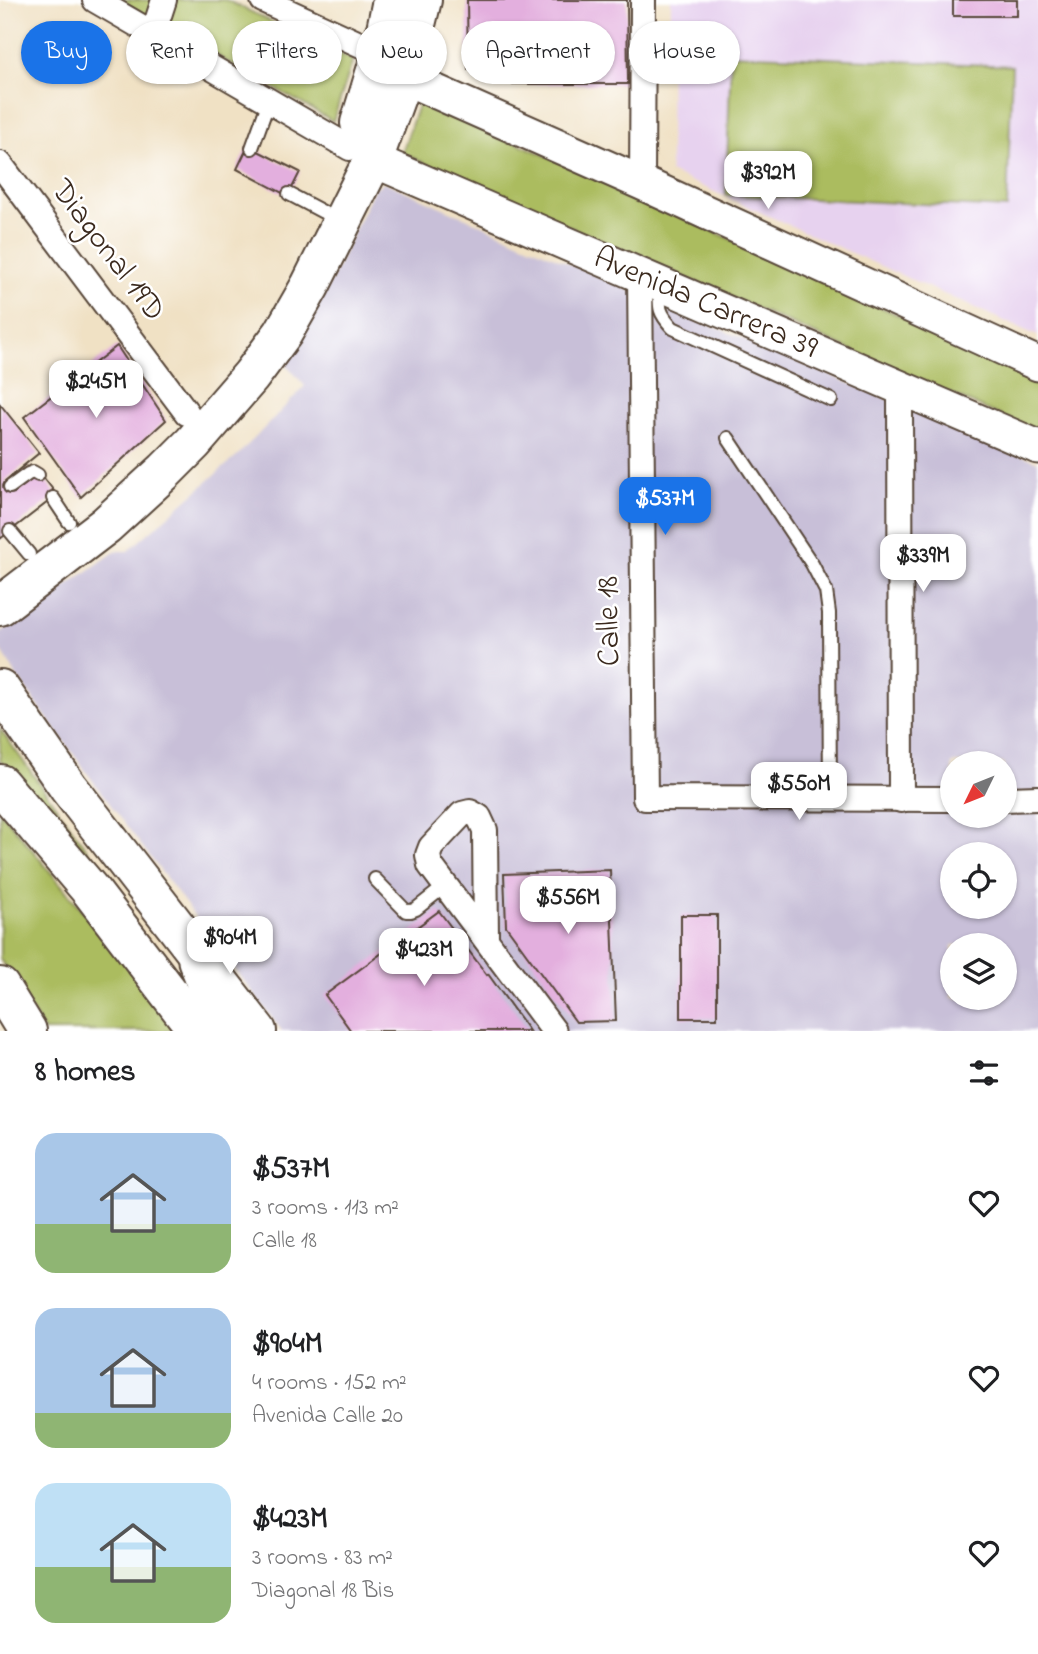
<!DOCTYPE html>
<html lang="en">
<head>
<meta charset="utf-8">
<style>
  body { margin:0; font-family:"Indie Flower",sans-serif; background:#f2f2f2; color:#202124; height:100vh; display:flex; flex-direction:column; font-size:26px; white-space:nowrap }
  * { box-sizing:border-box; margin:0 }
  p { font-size:23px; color:#757577 }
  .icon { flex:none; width:38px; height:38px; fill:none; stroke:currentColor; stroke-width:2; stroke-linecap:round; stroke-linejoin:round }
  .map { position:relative; height:1031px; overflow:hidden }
  .side { display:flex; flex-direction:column; background:#fff; flex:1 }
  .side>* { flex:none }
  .guide { position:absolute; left:21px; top:21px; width:998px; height:63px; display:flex; gap:14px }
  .needle { width:46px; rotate:227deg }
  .fabs { position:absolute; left:940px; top:751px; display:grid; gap:14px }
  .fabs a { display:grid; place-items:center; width:77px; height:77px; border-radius:50%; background:#fff; box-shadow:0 2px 5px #0004; font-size:35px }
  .price { position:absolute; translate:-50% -60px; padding:0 16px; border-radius:14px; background:#fff; color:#222; font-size:23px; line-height:46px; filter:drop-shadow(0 2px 4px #0008) }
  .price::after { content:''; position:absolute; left:50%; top:42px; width:21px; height:16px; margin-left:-10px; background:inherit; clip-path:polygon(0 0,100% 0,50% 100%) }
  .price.active { background:#1a73e8; color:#fff }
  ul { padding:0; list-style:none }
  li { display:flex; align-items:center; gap:21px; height:175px; padding:0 35px }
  li span { display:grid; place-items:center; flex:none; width:196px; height:140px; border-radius:21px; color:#555 }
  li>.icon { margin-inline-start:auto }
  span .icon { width:84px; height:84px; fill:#fffc; stroke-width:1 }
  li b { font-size:30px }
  h2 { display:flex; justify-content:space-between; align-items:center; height:84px; padding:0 35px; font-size:30px }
  .pill { padding:0 24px; border-radius:32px; background:#fff; box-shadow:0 2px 5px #0004; font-size:24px; line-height:63px }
  .pill.active { background:#1a73e8; color:#fff }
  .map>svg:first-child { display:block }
</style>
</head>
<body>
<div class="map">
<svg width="1038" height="1031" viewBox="0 0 1038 1031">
  <rect width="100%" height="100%" fill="#fff"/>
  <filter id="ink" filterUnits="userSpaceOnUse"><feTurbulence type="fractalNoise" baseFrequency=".0143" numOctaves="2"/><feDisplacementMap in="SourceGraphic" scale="14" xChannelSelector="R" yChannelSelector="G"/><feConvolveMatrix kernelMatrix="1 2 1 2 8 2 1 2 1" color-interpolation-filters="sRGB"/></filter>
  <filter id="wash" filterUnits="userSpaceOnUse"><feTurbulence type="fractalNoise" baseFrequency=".00686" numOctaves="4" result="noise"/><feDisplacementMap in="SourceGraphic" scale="28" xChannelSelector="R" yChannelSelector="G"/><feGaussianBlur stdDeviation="1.57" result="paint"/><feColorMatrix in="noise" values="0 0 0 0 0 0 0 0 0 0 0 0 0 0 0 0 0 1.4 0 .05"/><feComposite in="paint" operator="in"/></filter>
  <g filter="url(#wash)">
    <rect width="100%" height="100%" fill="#f0e1c4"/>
    <polygon fill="#e7d2ef" points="671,0 1038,0 1038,336 670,172"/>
    <path fill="#c8bfd8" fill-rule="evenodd" d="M 384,182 L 691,317 L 1038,462 L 1038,1031 L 282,1031 L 98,788 L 18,678 L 0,648 L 0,633 L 116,551 L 128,551 L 239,454 L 305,386 L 285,363 L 331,281 L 374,189 ZM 952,763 L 1004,763 L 1004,816 L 952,816 ZM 952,854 L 1004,854 L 1004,906 L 952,906 ZM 952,945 L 1004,945 L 1004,998 L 952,998 Z"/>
    <g fill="#abbc5f" stroke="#73733e" stroke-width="2">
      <polygon points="118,0 226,0 353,60 333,121"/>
      <polygon points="731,54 1012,66 1007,208 726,195"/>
      <polygon points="420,99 1038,378 1038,432 402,153"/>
      <polygon points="0,729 101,869 0,760"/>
      <polygon points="0,811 182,1031 44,1031 0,959"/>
    </g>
    <g id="blocks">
      <g fill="#e3afde">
        <polygon points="467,0 627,0 628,84 493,84 468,69"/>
        <rect x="953" y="0" width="64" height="16"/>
        <polygon points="248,146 300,172 288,196 237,169"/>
        <polygon points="117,346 166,420 81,497 24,417"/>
        <polygon points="0,404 39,453 5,481 14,493 40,473 57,495 0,539"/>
        <polygon points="610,870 616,1021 576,1022 506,926 504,874"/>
        <polygon points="439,911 487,975 488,974 529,1031 351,1031 325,995"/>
        <rect x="681" y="915" width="36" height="103"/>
      </g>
    </g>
  </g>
  <g filter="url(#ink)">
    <use href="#blocks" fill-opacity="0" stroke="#564537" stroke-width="2"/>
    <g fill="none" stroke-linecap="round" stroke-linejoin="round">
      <g stroke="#564537" stroke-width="16">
        <g id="lane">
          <polyline points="252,148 269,101"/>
          <polyline points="289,194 323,212"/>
          <path d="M 660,286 C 659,308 658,312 673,328 L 831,400"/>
          <polyline points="728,438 812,564 826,591 829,613 830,800"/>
          <polyline points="10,487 28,474 33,472 38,475"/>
          <polyline points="53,498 69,522"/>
          <polyline points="10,531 29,554"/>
          <polyline points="375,879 406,911 411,911 416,909 445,886"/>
        </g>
      </g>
      <g stroke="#564537" stroke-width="28">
        <g id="street">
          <polyline points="95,0 350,148"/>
          <polyline points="263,0 381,54"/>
          <polyline points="153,34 164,0"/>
          <polyline points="0,164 187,413"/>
          <polyline points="642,183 643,0"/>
          <polyline points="640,276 645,798 952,799"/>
          <polyline points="900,388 901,800"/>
          <polyline points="1004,799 1038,798"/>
          <polyline points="486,939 485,830 479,817 470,812 462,814 431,847 428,855 430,865 554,1031"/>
        </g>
      </g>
      <g stroke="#564537" stroke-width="37">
        <g id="secondary">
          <polyline points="403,77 642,183 1038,364"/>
          <polyline points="373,160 1038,447"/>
          <polyline points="195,961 208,993 221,1031"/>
        </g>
      </g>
      <g stroke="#564537" stroke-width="42">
        <g id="primary">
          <polyline points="360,123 381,54 392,0"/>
          <polyline points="0,606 106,525 165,471 193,443 251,376 283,333 310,286 373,160 403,77 422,0"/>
        </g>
      </g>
      <g stroke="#564537" stroke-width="42">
        <g id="highway">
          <polyline points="0,689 68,787 257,1031"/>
          <polyline points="0,784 91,891 198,1031"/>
          <polyline points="0,987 27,1031"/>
        </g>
      </g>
      <use href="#lane" stroke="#fff" stroke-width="12"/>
      <use href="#street" stroke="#fff" stroke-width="24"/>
      <use href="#secondary" stroke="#fff" stroke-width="33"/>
      <use href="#primary" stroke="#fff" stroke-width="38"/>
      <use href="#highway" stroke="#fff" stroke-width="38"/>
    </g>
  </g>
  <g text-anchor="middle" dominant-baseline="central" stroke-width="5" stroke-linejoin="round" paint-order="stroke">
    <g font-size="32" fill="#3b2a1e" stroke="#fff">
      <text transform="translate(107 251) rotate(53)">Diagonal 19D</text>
      <text transform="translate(705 304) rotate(23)">Avenida Carrera 39</text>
      <text transform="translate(610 621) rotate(-91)">Calle 18</text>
    </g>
  </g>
</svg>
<div class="fabs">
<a><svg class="needle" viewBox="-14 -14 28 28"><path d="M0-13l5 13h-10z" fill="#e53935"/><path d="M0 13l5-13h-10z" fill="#757577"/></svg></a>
<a><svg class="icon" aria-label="locate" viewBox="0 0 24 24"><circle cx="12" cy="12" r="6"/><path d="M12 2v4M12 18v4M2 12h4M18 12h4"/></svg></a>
<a><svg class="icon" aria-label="layers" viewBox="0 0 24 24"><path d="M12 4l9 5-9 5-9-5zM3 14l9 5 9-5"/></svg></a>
</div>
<b class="price" style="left:768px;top:211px">$392M</b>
<b class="price" style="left:96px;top:420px">$245M</b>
<b class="price active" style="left:665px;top:537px">$537M</b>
<b class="price" style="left:923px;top:594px">$339M</b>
<b class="price" style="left:799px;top:822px">$550M</b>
<b class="price" style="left:568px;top:936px">$556M</b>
<b class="price" style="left:230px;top:976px">$904M</b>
<b class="price" style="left:424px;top:988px">$423M</b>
<div class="guide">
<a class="pill active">Buy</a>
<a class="pill">Rent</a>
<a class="pill">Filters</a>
<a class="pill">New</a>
<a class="pill">Apartment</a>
<a class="pill">House</a>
</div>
</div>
<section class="side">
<h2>8 homes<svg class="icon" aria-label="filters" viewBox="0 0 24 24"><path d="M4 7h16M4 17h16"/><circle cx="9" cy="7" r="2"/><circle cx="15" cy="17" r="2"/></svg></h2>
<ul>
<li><span style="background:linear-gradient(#a9c7e8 65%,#8fb573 0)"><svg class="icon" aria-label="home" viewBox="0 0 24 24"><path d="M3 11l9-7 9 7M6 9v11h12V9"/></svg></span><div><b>$537M</b><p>3 rooms · 113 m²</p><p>Calle 18</p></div><svg class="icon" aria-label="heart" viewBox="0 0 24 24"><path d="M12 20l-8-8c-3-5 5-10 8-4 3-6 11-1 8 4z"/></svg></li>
<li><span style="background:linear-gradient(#a9c7e8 75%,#8fb573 0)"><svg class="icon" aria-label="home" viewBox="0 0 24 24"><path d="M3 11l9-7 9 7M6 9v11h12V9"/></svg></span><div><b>$904M</b><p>4 rooms · 152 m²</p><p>Avenida Calle 20</p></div><svg class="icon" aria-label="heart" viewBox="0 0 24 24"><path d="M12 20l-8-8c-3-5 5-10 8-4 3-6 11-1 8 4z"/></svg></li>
<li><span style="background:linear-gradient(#bfe0f5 60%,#8fb573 0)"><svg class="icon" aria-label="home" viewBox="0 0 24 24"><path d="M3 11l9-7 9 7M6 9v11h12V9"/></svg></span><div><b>$423M</b><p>3 rooms · 83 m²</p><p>Diagonal 18 Bis</p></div><svg class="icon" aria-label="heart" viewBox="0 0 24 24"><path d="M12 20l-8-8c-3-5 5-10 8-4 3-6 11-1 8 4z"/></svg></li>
</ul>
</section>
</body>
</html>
